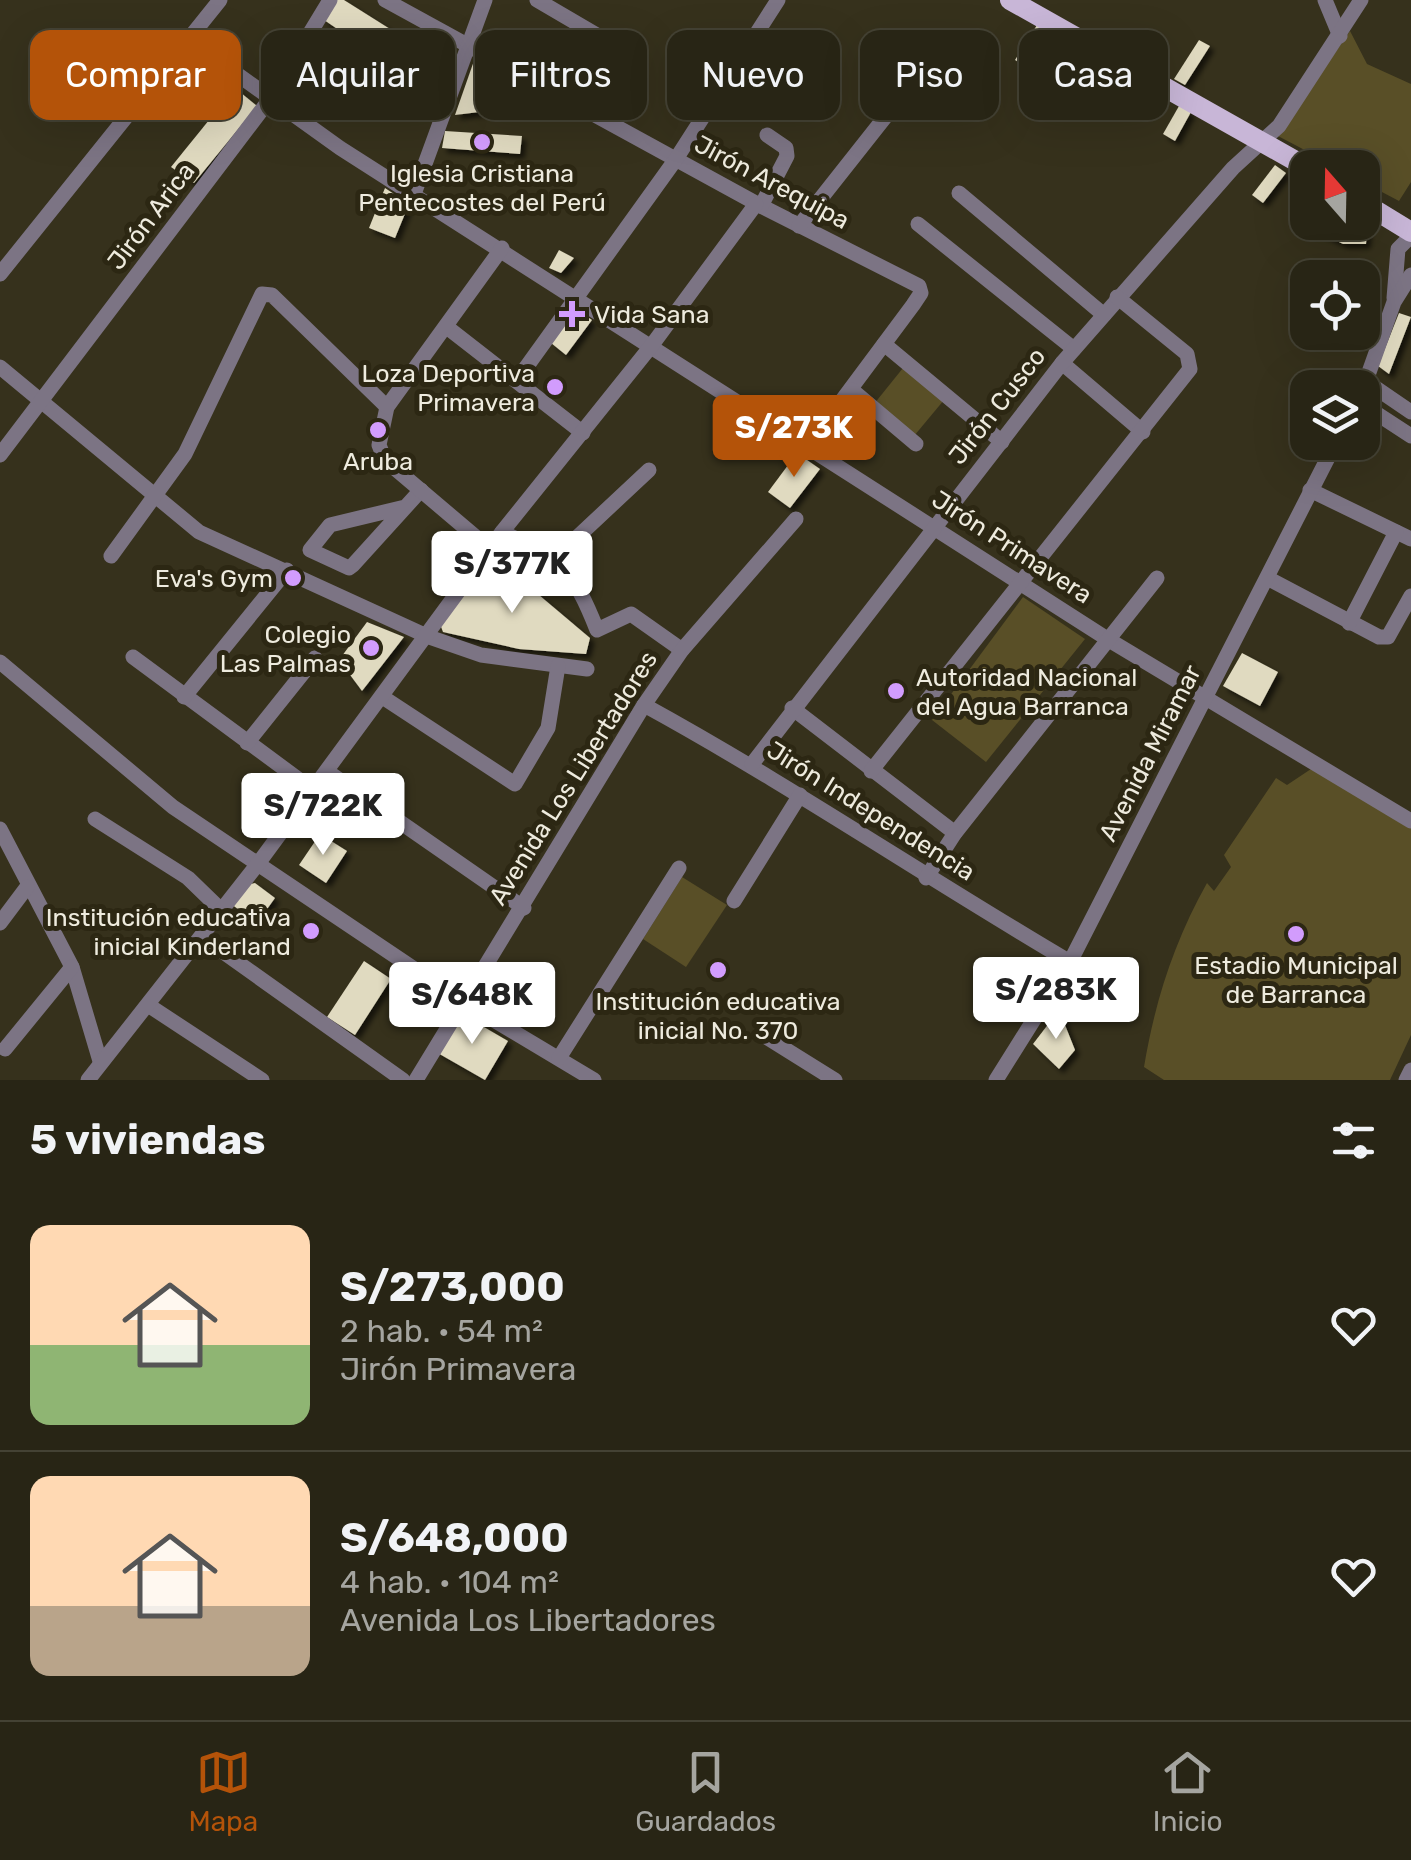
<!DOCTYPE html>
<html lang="es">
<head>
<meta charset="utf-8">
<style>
  body { margin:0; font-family:Rubik,sans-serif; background:#302d1e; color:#f1f3f6; height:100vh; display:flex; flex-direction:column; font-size:38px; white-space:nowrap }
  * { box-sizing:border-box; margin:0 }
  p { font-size:32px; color:#a5a5a0 }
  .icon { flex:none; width:55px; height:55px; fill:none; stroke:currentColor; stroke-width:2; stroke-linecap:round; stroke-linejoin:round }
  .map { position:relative; height:1080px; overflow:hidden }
  .side { display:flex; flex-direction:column; background:#282515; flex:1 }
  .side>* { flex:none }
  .hud { position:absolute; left:30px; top:30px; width:1352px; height:90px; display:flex; gap:20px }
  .needle { width:65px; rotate:340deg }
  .controls { position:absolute; left:1290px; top:150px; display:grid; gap:20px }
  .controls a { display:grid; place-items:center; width:90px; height:90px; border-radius:20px; background:#282515; box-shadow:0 10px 40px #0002,0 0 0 2px #444234; font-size:50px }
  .price { position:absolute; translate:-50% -85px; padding:0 22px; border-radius:10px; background:#fff; color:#222; font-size:32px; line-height:65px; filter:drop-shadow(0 2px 5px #0008) }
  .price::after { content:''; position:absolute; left:50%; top:60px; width:30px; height:22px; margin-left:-15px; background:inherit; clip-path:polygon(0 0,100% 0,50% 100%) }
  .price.selected { background:#b45309; color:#fff }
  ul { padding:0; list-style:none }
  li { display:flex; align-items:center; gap:30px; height:250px; padding:0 30px }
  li+li { border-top:2px solid #444234 }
  li span { display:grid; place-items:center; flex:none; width:280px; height:200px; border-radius:20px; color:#555 }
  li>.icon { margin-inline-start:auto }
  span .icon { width:120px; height:120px; fill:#fffc; stroke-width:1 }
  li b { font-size:42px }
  h2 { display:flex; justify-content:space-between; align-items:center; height:120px; padding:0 30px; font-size:42px }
  .pill { padding:0 35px; border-radius:20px; background:#282515; box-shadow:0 10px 40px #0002,0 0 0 2px #444234; font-size:35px; line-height:90px }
  .pill.selected { background:#b45309; color:#fff }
  .tab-bar { display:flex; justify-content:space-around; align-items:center; height:140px; border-top:2px solid #444234; background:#282515; font-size:28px; color:#a5a5a0 }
  .tab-bar a { display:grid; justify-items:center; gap:5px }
  .tab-bar .selected { color:#b45309 }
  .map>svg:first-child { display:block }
</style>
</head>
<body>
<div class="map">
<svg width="1411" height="1080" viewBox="0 0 1411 1080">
  <defs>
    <filter id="shadow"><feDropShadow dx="4.5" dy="4.5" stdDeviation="2.5" flood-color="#0009"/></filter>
  </defs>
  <rect width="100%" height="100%" fill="#36311c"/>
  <g fill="#594f27">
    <polygon points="1350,31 1367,64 1411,84 1411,182 1399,201 1363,182 1362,168 1337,167 1278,136"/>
    <polygon points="903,368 944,400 914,436 874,404"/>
    <polygon points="1023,597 1085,639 986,762 932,720"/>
    <path d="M 1311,769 L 1411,825 L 1411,1035 L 1390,1080 L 1164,1080 L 1144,1067 C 1155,1001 1174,942 1207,883 L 1214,891 L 1231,867 L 1224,855 L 1276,778 L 1287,785 Z"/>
    <polygon points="682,877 727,905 686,967 643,939"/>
  </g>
  <g fill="#e0dac0" filter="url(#shadow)">
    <polygon points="336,0 344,0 398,34 382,59 324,20"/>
    <polygon points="1037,25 1045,30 1023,65 1015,60"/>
    <polygon points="1199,40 1210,46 1185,85 1174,79"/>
    <polygon points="476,55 534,89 536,105 455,115"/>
    <polygon points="235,88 257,106 194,183 171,167"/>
    <polygon points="1179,106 1191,112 1175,141 1163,134"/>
    <polygon points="445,131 522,136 520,154 442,148"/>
    <polygon points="1275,165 1286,173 1263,203 1252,195"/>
    <polygon points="385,188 409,204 395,238 369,228"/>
    <polygon points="1362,212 1368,215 1366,244 1343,244 1319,232 1324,222 1362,222"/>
    <polygon points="559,250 574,258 561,273 549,268"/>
    <polygon points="1399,313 1411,317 1389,374 1378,366"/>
    <polygon points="583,314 592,320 566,355 551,343 572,315"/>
    <polygon points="797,453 820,469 790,508 768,492"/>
    <polygon points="494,557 590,638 586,654 519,649 443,632 440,624"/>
    <polygon points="367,622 404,637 362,691 339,660"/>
    <polygon points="1242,653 1278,672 1260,706 1223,686"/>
    <polygon points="320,834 347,851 326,883 299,865"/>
    <polygon points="255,883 275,898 257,923 231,904 246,885"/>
    <polygon points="364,961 391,979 355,1035 327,1017"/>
    <polygon points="1059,1010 1075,1050 1059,1069 1033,1044"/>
    <polygon points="465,1016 508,1041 485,1080 436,1052 455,1021"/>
  </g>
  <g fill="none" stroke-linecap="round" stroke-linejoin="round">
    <g stroke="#7c7484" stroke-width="15">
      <polyline points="385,0 761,206 919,286 921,293 913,305 808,446"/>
      <polyline points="537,0 636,58"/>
      <polyline points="1325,0 1340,36"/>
      <polyline points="191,41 340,148 1109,640 1411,821"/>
      <polyline points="959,193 1104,315"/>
      <polyline points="414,194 485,0"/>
      <polyline points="761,206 787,156 786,148 767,135"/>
      <polyline points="918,224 1074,349"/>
      <polyline points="799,226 912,83"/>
      <polyline points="0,274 220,0"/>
      <polyline points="1394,298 1398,249 1411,236"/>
      <polyline points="448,328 583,433"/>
      <polyline points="884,344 1002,442"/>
      <polyline points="1062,363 1143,432"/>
      <polyline points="0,367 199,532 429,637 481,655 587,669"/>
      <polyline points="517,380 676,159 778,0"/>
      <polyline points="1367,382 1411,412"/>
      <polyline points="852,390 916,444"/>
      <polyline points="1362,392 1394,302 1411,275"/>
      <polyline points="1362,404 1411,436"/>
      <polyline points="0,455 270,99 330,0"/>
      <polyline points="1310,490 1411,539"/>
      <polyline points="405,507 330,525 310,550 349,568 353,565 421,490"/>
      <path d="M 502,532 C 561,560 573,569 597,630 L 631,614 L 682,650"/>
      <polyline points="490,549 385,460 379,445 387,407 502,248"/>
      <polyline points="111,556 185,454 262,294 272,295 387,407"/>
      <polyline points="556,557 649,470"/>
      <polyline points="1269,579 1379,637 1388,637 1411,596"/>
      <polyline points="1349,623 1396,532"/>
      <polyline points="133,657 313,790"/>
      <polyline points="0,662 173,807 462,1001 594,1080"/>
      <polyline points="184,697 287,570"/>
      <polyline points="384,698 515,784 548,728 558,666"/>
      <path d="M 644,705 C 790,785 927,878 1070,962"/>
      <polyline points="792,708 955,833"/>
      <polyline points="247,743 315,658"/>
      <polyline points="752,764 1062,363 1233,168 1279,126 1361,0"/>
      <polyline points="871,771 1190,369 1187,354 1117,297"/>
      <polyline points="328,772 524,908"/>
      <polyline points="95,819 188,878 221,910"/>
      <polyline points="0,829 72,967 100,1061"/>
      <polyline points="926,878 955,833 1157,578"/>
      <polyline points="734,901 800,795"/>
      <polyline points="0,923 27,887"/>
      <polyline points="202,937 403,1080"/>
      <polyline points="148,1005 262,1080"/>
      <polyline points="766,1037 835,1080"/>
      <polyline points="5,1049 72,967"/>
      <polyline points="559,1058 679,868"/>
      <polyline points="88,1080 257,865 502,532 652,345 756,204"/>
      <polyline points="416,1080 644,705 682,650 796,519"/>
      <polyline points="996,1080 1070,962 1336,442"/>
      <polyline points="1406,1080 1411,1070"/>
    </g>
    <g stroke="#c8b6d7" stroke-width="20">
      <polyline points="1010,0 1308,168"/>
      <polyline points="1362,202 1411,232"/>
    </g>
  </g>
  <g fill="#d29cfd" stroke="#2c2713" stroke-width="4">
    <circle cx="482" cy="142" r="10"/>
    <path d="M567 299h10v10h10v10h-10v10h-10v-10h-10v-10h10z"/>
    <circle cx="555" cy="387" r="10"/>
    <circle cx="378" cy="430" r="10"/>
    <circle cx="293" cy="578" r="10"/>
    <circle cx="371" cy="648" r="10"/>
    <circle cx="896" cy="691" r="10"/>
    <circle cx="311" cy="931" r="10"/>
    <circle cx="1296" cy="934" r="10"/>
    <circle cx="718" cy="970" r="10"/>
  </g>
  <g text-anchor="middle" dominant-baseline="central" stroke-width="10" stroke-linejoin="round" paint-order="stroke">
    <g font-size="25" fill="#eeebde" stroke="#2c2713">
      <text x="482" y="173">Iglesia Cristiana<tspan x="482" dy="29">Pentecostes del Perú</tspan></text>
      <text x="594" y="314" text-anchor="start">Vida Sana</text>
      <text x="535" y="373" text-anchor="end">Loza Deportiva<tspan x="535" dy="29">Primavera</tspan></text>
      <text x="378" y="461">Aruba</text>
      <text x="273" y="578" text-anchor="end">Eva's Gym</text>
      <text x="351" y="634" text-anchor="end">Colegio<tspan x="351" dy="29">Las Palmas</tspan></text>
      <text x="916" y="677" text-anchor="start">Autoridad Nacional<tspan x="916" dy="29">del Agua Barranca</tspan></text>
      <text x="291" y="917" text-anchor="end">Institución educativa<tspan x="291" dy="29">inicial Kinderland</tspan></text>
      <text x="1296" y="965">Estadio Municipal<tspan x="1296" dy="29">de Barranca</tspan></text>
      <text x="718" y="1001">Institución educativa<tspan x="718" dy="29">inicial No. 370</tspan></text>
    </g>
    <g font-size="25" fill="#eeebde" stroke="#2c2713">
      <text transform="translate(772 182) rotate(28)">Jirón Arequipa</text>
      <text transform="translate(151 216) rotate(-53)">Jirón Arica</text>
      <text transform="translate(997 406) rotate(-52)">Jirón Cusco</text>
      <text transform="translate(1012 547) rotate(33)">Jirón Primavera</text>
      <text transform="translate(1150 753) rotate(-63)">Avenida Miramar</text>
      <text transform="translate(573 778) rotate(-58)">Avenida Los Libertadores</text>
      <text transform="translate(871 811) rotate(32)">Jirón Independencia</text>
    </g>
  </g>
</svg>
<div class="controls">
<a><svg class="needle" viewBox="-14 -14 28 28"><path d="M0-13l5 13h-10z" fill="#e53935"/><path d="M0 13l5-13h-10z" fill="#a5a5a0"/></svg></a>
<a><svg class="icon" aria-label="locate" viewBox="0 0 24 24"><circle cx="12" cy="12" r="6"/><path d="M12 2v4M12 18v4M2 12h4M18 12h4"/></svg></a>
<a><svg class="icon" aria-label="layers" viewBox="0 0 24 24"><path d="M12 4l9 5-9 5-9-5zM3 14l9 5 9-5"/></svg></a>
</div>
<b class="price selected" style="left:794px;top:480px">S/273K</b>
<b class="price" style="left:512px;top:616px">S/377K</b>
<b class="price" style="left:323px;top:858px">S/722K</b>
<b class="price" style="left:1056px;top:1042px">S/283K</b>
<b class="price" style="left:472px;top:1047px">S/648K</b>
<div class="hud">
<a class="pill selected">Comprar</a>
<a class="pill">Alquilar</a>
<a class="pill">Filtros</a>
<a class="pill">Nuevo</a>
<a class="pill">Piso</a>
<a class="pill">Casa</a>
</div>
</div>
<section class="side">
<h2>5 viviendas<svg class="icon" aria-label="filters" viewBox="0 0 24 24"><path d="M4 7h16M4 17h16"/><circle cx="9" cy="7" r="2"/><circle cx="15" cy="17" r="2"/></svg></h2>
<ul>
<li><span style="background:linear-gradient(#ffd9b3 60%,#8fb573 0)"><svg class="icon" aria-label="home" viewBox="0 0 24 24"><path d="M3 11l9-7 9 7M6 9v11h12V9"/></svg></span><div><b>S/273,000</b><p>2 hab. · 54 m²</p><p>Jirón Primavera</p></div><svg class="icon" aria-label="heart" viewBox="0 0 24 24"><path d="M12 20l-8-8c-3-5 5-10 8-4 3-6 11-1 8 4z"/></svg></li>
<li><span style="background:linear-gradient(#ffd9b3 65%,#b9a48a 0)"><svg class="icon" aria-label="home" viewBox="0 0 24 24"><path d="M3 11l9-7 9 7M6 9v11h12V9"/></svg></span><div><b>S/648,000</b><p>4 hab. · 104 m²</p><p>Avenida Los Libertadores</p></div><svg class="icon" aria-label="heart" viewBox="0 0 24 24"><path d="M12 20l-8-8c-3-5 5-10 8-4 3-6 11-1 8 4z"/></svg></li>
</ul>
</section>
<nav class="tab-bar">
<a class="selected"><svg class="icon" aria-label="map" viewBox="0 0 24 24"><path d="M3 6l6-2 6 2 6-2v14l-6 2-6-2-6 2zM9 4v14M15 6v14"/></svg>Mapa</a>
<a><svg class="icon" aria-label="saved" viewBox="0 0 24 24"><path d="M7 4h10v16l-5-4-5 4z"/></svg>Guardados</a>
<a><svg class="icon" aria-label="home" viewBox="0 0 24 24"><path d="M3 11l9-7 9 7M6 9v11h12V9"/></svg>Inicio</a>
</nav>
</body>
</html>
